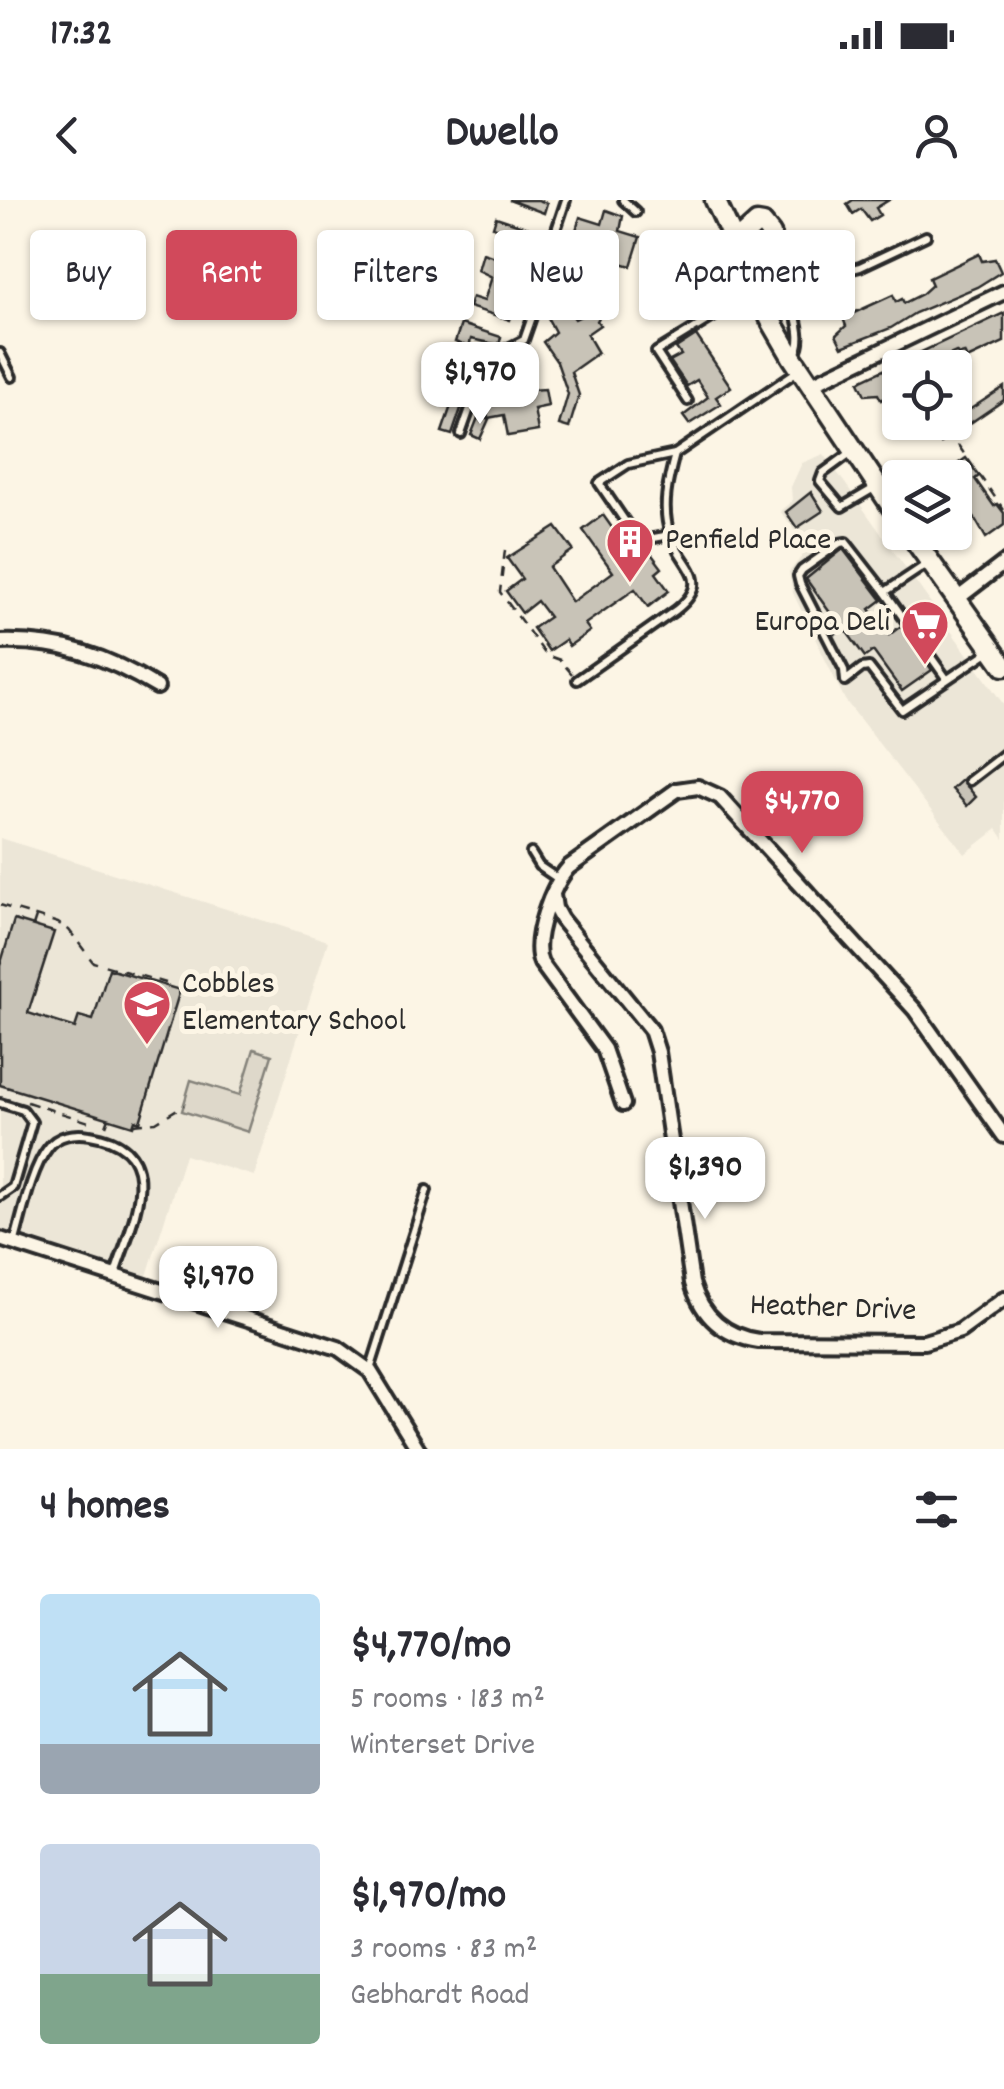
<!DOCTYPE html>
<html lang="en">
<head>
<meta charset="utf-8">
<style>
  body { margin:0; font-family:Dekko,sans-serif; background:#f7f7f7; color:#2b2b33; height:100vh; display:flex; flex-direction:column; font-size:38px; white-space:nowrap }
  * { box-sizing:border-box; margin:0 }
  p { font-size:32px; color:#7c7c81 }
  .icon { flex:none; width:55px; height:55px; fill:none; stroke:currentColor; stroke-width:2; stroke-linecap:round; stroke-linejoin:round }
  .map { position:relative; height:1249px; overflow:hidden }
  .panel { display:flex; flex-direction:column; background:#fff; flex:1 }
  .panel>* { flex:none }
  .hud { position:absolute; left:30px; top:30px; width:945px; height:90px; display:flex; gap:20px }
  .controls { position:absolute; left:882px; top:150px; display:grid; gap:20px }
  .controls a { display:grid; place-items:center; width:90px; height:90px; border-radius:10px; background:#fff; box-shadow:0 2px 8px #0004; font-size:50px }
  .price { position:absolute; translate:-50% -85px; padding:0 22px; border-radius:20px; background:#fff; color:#222; font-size:32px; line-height:65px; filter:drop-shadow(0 2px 5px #0008) }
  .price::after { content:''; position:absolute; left:50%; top:60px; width:30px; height:22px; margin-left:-15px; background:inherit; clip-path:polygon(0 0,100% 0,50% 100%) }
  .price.active { background:#d1495b; color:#fff }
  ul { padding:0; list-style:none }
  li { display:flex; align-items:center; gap:30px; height:250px; padding:0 40px }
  li span { display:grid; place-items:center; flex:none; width:280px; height:200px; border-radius:10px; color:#555 }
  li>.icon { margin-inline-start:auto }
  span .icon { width:120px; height:120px; fill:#fffc; stroke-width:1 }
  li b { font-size:42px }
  h2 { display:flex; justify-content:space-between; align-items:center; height:120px; padding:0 40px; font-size:42px }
  .chip { padding:0 35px; border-radius:10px; background:#fff; box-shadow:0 2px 8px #0004; font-size:35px; line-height:90px }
  .chip.active { background:#d1495b; color:#fff }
  .status { display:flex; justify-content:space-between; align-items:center; height:70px; padding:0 50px; background:#fff; direction:ltr }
  .status svg { height:28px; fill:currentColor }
  header { display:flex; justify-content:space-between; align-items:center; height:130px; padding:0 40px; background:#fff; font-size:45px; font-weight:700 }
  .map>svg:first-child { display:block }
</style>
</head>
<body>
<div class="status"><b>17:32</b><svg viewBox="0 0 49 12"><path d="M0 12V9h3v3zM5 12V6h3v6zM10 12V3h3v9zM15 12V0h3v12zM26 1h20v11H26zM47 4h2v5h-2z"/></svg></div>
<header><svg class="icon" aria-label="back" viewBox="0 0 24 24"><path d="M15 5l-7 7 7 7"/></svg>Dwello<svg class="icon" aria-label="person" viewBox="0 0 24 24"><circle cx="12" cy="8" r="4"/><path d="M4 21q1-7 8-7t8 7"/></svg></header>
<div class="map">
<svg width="1004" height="1249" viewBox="0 0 1004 1249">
  <rect width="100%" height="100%" fill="#fcf5e5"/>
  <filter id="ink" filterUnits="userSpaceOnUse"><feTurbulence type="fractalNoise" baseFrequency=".01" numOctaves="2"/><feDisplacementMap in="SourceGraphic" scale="20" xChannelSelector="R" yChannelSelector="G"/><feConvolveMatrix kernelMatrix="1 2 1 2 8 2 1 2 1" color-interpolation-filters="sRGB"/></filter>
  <g filter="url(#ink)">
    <g fill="#ece6d7">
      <polygon points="824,254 1004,505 1004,639 997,629 965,654 845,500 793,393 789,372 808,349 780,311 792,301 791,287 802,263"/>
      <polygon points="0,638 328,741 254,976 185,955 146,1079 0,1032"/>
    </g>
    <polygon fill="#ded8ca" stroke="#84827a" stroke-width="2.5" points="254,849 272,855 248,932 182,911 191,880 240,895"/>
    <g fill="#c8c3b7" stroke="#2b2b2b" stroke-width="2.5">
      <polygon points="509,0 538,0 547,3 544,13"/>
      <polygon points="853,0 889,0 876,8 880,15 870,21 861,9 853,14 847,4"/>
      <polygon points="606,10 623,16 620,31 640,37 631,66 611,60 607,74 588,68 592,54 571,47 580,17 602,24"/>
      <polygon points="496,17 538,31 535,41 530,39 521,66 537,71 531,88 515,84 511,91 506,108 513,110 510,120 469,107 472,97 484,101 492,77 478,70 483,53 498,58 508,32 493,27"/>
      <polygon points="979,54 982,61 995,59 1001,72 977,87 915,113 891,128 842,147 836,135 846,126 843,118 893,95 896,102 902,99 904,103 922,94 932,85 929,78"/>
      <polygon points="607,81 617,86 597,121 600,125 587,134 598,153 571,172 579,195 569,228 559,225 568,194 557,162 543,142 555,132 546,115 563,103 575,119 583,115 602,98"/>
      <polygon points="1004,113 1004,142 967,159 964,153 958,155 956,152 932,163 934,168 900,168 900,191 881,200 878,194 865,195 859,182 864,179"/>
      <polygon points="461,124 501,137 499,145 471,139 469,147 455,142"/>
      <polygon points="696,135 731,187 716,197 721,204 689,224 683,216 708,197 697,180 687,186 670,161 681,155 676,148"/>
      <polygon points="526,169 530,190 545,189 548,206 534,209 538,231 508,236 504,215 488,218 485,199 500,195 496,175"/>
      <polygon points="1004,187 1004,200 941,243 934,233"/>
      <polygon points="455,194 465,197 452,235 442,232"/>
      <polygon points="479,215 489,219 480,239 471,235"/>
      <polygon points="966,258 979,276 975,279 994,306 997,304 1004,313 1004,325 986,338 961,295 955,299 955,278 938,278"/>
      <polygon points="811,292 823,311 797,328 786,312"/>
      <polygon points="603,315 630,353 640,346 643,350 647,348 662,368 656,373 669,391 648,407 635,389 585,424 590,431 569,446 565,440 549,451 533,428 549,417 537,401 522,413 506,391 522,379 507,358 556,327 573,350 549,367 572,402 613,372 583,330"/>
      <polygon points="843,349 882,400 870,409 889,435 901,426 932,470 902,491 873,451 865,457 844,428 835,434 825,418 831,414 806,379"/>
      <polygon points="962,580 976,597 967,606 952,589"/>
      <polygon points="14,720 54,732 28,813 75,828 79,816 93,820 109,769 180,790 140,922 135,920 133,926 0,885 0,766"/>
    </g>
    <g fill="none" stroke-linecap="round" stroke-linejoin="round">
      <g stroke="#2b2b2b" stroke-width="14">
        <g id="service">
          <polyline points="623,0 636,12"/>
          <polyline points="550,78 597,94"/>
          <polyline points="0,153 12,177"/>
          <path d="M 795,154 C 808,133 787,106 794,84 L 860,67 L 926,36"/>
          <polyline points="688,201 656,152 757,90"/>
          <polyline points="461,234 484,169 493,156 524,140 540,94 550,78 548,60 552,42 566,0"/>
          <polyline points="853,251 823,273 820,281 842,307 876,287"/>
          <polyline points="670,335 643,340 635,336 599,283 628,264 675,254"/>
          <polyline points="927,364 885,392 846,342 840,343 802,370 798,376 800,384 844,470 845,481 862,468 869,467 902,510 991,450"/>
          <polyline points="885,392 946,478"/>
          <path d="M 577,480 L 676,410 C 715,379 681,367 670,334 C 661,308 668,280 675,254 L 799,170"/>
          <polyline points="969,581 1004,554"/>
          <polyline points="531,653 539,666 558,679"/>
          <polyline points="0,903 23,910 32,922 13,987 0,996"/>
          <path d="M 14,1044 C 22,1017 31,969 48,948 C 57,935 75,932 90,935 C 172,948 131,1023 115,1074"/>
          <polyline points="370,1170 427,990"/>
        </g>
      </g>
      <g stroke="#2b2b2b" stroke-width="20">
        <g id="minor">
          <polyline points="810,185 1004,92"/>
          <polyline points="957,399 1004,363"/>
          <path d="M 0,442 C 59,440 107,456 157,487"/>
          <path d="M 553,695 L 555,708 L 561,719 L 651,830 L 658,852 L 692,1083 C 702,1116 724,1136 759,1141 L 924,1142 L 960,1131 L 1004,1099"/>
          <path d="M 623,904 L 604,849 L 541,763 C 531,740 552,685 569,667 L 677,590 L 698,587 L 720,597 L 915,810 L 1004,936"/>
          <polyline points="0,1039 338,1148 370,1171 418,1249"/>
        </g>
      </g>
      <g stroke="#2b2b2b" stroke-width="25">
        <g id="tertiary">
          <polyline points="715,0 770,119 792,157 900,319"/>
          <polyline points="736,42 757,23 763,24 771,34 758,90"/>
          <polyline points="909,332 1004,466"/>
        </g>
      </g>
      <g stroke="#2b2b2b" stroke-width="2.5" stroke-dasharray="10 8" stroke-linecap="butt">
        <polyline points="958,245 1004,310"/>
        <polyline points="505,350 500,392 546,455 560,460 572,474"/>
        <polyline points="0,705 58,723 69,730 93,762 166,783"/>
        <polyline points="33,726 36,717"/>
        <polyline points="27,902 92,923"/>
        <polyline points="134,924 156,922 184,905"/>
        <polyline points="106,926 109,918"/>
      </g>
      <use href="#service" stroke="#fcf5e5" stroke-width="6"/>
      <use href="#minor" stroke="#fcf5e5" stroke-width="12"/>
      <use href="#tertiary" stroke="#fcf5e5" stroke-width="18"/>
    </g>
  </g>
  <defs>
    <g id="building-pin" transform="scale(2.5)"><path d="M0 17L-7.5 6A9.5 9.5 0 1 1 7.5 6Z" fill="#d1495b" stroke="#fcf5e5"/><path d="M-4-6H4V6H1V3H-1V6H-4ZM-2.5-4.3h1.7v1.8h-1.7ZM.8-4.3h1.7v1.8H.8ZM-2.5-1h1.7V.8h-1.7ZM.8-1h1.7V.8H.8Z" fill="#fff"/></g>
    <g id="supermarket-pin" transform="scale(2.5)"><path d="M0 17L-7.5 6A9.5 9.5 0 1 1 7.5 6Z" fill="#d1495b" stroke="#fcf5e5"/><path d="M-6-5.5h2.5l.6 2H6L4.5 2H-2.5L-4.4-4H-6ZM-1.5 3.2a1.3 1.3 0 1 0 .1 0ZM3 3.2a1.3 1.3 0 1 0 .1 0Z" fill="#fff"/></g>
    <g id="school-pin" transform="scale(2.5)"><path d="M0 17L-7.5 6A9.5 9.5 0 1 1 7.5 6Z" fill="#d1495b" stroke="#fcf5e5"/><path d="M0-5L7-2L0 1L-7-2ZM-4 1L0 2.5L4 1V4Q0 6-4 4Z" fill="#fff"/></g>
  </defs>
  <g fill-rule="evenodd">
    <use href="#building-pin" x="630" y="342"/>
    <use href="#supermarket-pin" x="925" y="424"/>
    <use href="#school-pin" x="147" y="804"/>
  </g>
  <g text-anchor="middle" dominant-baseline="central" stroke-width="10" stroke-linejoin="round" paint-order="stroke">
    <g font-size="32" fill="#2b2b2b" stroke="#fcf5e5" text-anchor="start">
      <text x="665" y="342">Penfield Place</text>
      <text x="890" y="424" text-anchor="end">Europa Deli</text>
      <text x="182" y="786">Cobbles<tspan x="182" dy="37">Elementary School</tspan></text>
    </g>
    <g font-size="32" fill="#2b2b2b" stroke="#fcf5e5">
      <text transform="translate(833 1110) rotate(2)">Heather Drive</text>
    </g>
  </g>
</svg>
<div class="controls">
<a><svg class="icon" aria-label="locate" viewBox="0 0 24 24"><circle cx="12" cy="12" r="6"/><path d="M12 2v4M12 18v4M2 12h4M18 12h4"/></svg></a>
<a><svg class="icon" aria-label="layers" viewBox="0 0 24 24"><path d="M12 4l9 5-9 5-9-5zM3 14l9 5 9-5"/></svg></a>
</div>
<b class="price" style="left:480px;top:227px">$1,970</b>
<b class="price active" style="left:802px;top:656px">$4,770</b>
<b class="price" style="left:705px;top:1022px">$1,390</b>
<b class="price" style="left:218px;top:1131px">$1,970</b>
<div class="hud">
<a class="chip">Buy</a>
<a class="chip active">Rent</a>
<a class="chip">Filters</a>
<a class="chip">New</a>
<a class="chip">Apartment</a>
</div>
</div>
<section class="panel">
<h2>4 homes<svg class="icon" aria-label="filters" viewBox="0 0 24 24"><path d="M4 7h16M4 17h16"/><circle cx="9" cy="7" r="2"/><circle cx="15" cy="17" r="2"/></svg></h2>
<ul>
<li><span style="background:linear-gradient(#bfe0f5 75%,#9aa5b1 0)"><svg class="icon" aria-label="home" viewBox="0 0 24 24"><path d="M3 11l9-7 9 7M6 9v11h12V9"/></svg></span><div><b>$4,770/mo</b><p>5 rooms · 183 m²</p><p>Winterset Drive</p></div></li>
<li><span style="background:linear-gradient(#c9d6e8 65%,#7fa58c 0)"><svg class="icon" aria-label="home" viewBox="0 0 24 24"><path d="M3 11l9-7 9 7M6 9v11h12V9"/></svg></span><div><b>$1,970/mo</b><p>3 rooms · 83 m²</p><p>Gebhardt Road</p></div></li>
</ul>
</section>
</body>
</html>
